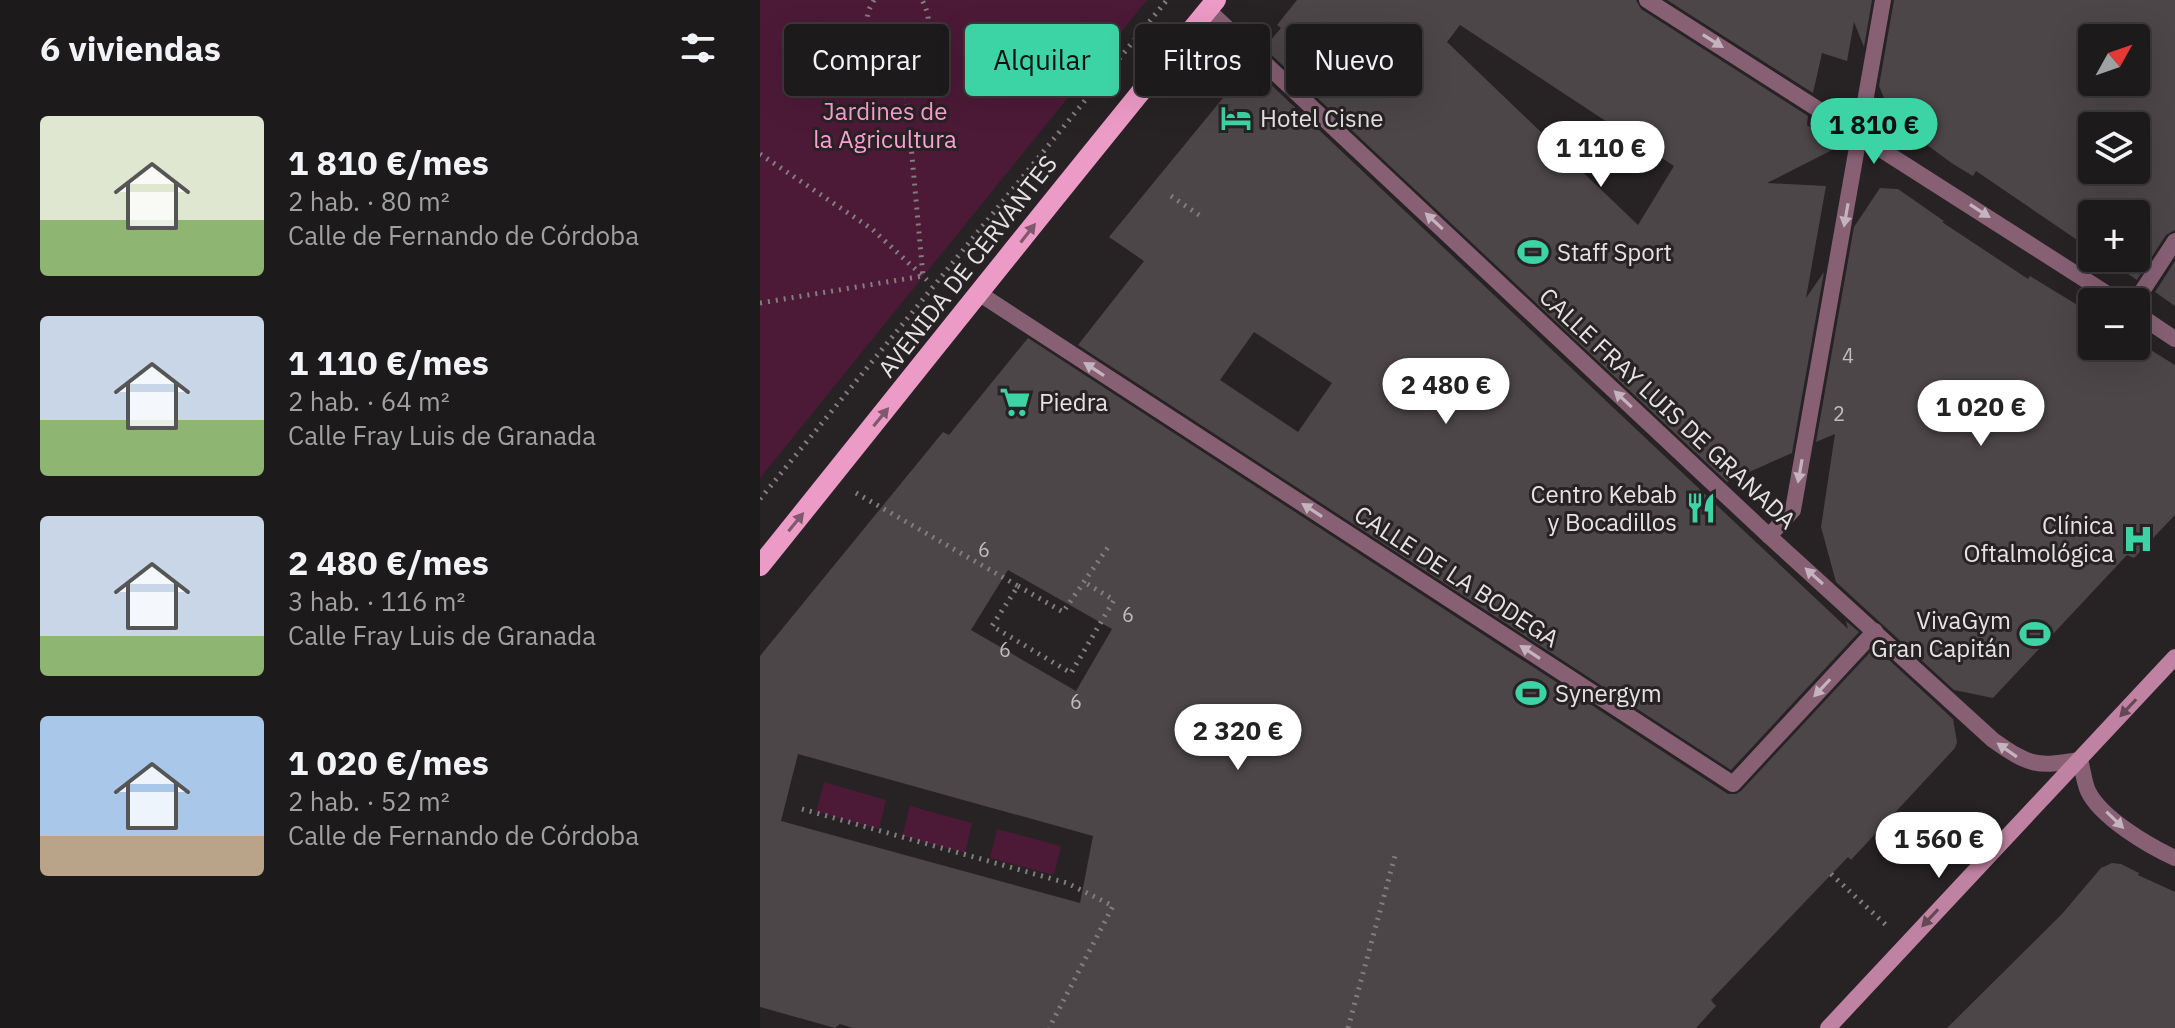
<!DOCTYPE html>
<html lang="es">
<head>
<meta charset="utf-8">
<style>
  body { margin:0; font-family:"IBM Plex Sans",sans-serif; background:#252324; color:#f1f3f6; height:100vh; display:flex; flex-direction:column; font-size:30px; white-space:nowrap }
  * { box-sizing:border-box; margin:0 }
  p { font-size:26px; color:#a0a1a3 }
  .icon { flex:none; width:44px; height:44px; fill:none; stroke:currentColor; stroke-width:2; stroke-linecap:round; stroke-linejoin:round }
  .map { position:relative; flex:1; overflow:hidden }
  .sheet { display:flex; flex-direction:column; background:#1d1a1b; width:760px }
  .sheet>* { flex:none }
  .guide { position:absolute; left:24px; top:24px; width:760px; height:72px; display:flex; gap:16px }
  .needle { width:52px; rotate:50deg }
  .controls { position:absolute; left:1318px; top:24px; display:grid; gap:16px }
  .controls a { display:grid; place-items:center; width:72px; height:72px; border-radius:8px; background:#1d1a1b; box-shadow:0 8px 32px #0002,0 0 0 2px #3b383a; font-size:40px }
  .price { position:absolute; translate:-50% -68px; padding:0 18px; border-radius:28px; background:#fff; color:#222; font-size:26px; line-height:52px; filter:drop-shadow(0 2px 4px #0008) }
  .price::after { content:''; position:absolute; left:50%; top:48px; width:24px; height:18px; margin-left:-12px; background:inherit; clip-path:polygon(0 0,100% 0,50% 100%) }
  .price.current { background:#3cd4a4; color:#111 }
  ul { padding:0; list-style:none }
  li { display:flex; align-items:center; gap:24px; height:200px; padding:0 40px }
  li span { display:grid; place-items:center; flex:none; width:224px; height:160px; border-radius:8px; color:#555 }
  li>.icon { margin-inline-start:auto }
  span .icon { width:96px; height:96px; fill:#fffc; stroke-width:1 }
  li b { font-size:34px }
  h2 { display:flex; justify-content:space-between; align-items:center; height:96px; padding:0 40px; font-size:34px }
  .tag { padding:0 28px; border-radius:8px; background:#1d1a1b; box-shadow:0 8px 32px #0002,0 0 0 2px #3b383a; font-size:28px; line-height:72px }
  .tag.current { background:#3cd4a4; color:#111 }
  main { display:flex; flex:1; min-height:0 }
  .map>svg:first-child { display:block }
</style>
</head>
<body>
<main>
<section class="sheet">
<h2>6 viviendas<svg class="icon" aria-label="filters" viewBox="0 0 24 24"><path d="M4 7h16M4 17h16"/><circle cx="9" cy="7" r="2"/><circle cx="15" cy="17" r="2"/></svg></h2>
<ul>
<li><span style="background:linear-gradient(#dfe7d0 65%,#8fb573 0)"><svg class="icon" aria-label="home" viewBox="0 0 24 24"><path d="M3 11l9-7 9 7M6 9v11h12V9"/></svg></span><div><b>1 810 €/mes</b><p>2 hab. · 80 m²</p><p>Calle de Fernando de Córdoba</p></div></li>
<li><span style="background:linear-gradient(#c9d6e8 65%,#8fb573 0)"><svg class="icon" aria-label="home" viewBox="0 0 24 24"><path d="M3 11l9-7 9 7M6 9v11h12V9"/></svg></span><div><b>1 110 €/mes</b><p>2 hab. · 64 m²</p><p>Calle Fray Luis de Granada</p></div></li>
<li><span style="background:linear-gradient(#c9d6e8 75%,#8fb573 0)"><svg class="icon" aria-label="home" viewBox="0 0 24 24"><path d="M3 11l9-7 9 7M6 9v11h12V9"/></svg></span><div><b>2 480 €/mes</b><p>3 hab. · 116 m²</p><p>Calle Fray Luis de Granada</p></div></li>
<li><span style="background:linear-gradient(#a9c7e8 75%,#b9a48a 0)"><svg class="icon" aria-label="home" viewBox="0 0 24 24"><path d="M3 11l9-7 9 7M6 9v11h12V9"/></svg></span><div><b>1 020 €/mes</b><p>2 hab. · 52 m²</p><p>Calle de Fernando de Córdoba</p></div></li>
</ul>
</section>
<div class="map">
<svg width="1415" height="1028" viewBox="0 0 1415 1028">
  <rect width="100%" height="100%" fill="#272224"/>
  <g fill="#4c1a37">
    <polygon points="0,0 387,0 0,478"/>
    <polygon points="64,782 126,800 119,829 56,812"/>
    <polygon points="150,806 212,823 205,853 142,836"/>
    <polygon points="237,829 301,846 294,875 230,858"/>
  </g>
  <g fill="#4c4649" fill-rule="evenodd">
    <path d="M 537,0 L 876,0 L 881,9 L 1048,116 L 1047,125 L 1080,146 L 1007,183 L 1066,186 L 1046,298 L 1064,272 L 1032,453 L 967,482 L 504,48 L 521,28 L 517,25 ZM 700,25 L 914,166 L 878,225 L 687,42 Z"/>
    <polygon points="907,0 1112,0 1104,47 1094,22 1087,61 1062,53 1053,93"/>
    <path d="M 1134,0 L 1415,0 L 1415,230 L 1406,235 L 1377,280 L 1345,258 L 1376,258 L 1376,214 L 1332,214 L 1332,250 L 1216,171 L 1213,176 L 1193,164 L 1133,120 L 1119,86 ZM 1332,38 L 1376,38 L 1376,82 L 1332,82 ZM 1332,126 L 1376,126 L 1376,170 L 1332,170 Z"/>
    <path d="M 490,65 L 1088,629 L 1086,621 L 1099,632 L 971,770 L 318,345 L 384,261 L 349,237 ZM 494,332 L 572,383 L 538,432 L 460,380 Z"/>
    <polygon points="1120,188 1138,189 1184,221 1182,222 1268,279 1270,276 1332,314 1332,346 1376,346 1376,341 1415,365 1415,515 1374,558 1367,555 1233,698 1194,690 1076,582 1061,527 1075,434 1056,442 1094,227"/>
    <polygon points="1415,261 1415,306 1395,292"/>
    <path d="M 268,338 L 968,794 L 976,794 L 981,791 L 1115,647 L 1193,719 L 1197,742 L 1195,748 L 1091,860 L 1088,857 L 951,1000 L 956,1006 L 936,1028 L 93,1028 L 80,1024 L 75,1028 L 0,1007 L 0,656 L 183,432 L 189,435 ZM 248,570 L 352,629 L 316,691 L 211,630 ZM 38,754 L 333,836 L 320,903 L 21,821 Z"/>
    <polygon points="1352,863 1361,864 1379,873 1378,875 1415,892 1415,1028 1187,1028 1302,914 1341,868"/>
  </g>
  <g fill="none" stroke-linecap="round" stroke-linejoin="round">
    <g stroke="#827d7f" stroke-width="5" stroke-dasharray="2 6" stroke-linecap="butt">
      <path d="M 114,0 C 78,58 196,63 162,0"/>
      <polyline points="0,154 112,229 167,280"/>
      <polyline points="411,196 442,217"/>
      <polyline points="0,303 163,276 142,47"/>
      <polyline points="96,493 258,586 232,626 311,673 354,600 324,582"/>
      <polyline points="0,499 407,0"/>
      <polyline points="258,586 303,612 351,543"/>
      <polyline points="42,809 307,883 353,906 289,1028"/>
      <polyline points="1071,874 1126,925"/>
      <polyline points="588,1028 635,856"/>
    </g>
    <g stroke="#876074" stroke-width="16">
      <polyline points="887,0 1360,302"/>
      <path d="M 448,10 L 1009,536 L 1233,740 C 1270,766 1276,767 1320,760 C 1323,770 1324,782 1328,791 C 1341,818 1389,846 1415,858"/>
      <polyline points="220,294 973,784 1115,631"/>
      <polyline points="1375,302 1415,241"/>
      <polyline points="1376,313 1415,339"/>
      <polyline points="1009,536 1033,510 1123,0"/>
    </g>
    <polyline stroke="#c082a2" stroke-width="16" points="1068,1028 1415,657"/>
    <path stroke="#ec9bc6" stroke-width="20" d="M 0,566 C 152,377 302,187 456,0"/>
  </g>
  <defs><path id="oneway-solid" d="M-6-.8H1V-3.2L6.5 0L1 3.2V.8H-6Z" transform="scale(2)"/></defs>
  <g fill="#c5b4bd">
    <use href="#oneway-solid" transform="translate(953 41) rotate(32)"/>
    <use href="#oneway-solid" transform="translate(1220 211) rotate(33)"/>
    <use href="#oneway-solid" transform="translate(1086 215) rotate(100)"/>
    <use href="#oneway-solid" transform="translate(674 221) rotate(-137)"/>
    <use href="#oneway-solid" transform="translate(334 369) rotate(-147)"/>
    <use href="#oneway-solid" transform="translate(863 399) rotate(-137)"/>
    <use href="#oneway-solid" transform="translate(1040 471) rotate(100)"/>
    <use href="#oneway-solid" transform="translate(552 510) rotate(-147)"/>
    <use href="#oneway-solid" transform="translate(1054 576) rotate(-138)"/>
    <use href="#oneway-solid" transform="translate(770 652) rotate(-147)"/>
    <use href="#oneway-solid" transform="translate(1062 688) rotate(133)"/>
    <use href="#oneway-solid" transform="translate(1247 750) rotate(-145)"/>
    <use href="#oneway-solid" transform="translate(1355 820) rotate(44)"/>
  </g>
  <g fill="#80586d">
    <use href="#oneway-solid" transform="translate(268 233) rotate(-52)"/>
    <use href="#oneway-solid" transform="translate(121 417) rotate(-51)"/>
    <use href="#oneway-solid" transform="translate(36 522) rotate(-51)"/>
  </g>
  <g fill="#644856">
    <use href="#oneway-solid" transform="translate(1368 708) rotate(133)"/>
    <use href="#oneway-solid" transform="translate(1170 918) rotate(133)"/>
  </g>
  <defs>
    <g id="hotel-bare" transform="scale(2.4)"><path d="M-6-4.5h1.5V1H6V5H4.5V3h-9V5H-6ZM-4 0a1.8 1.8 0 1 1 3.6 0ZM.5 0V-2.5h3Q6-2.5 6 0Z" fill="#3cd4a4" stroke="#272224" stroke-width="2.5" paint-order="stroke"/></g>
    <g id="stadium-bare" transform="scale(2.4)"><path d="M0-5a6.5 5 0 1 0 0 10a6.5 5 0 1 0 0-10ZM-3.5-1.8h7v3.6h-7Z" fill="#3cd4a4" stroke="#272224" stroke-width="2.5" paint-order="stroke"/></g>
    <g id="supermarket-bare" transform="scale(2.4)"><path d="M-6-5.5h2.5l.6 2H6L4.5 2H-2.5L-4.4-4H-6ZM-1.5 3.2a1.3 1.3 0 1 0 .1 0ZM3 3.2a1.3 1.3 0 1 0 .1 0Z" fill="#3cd4a4" stroke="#272224" stroke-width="2.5" paint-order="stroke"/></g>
    <g id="restaurant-bare" transform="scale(2.4)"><path d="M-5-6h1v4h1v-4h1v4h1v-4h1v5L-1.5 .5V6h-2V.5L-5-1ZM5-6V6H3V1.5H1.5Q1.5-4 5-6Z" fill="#3cd4a4" stroke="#272224" stroke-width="2.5" paint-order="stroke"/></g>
    <g id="hospital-bare" transform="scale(2.4)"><path d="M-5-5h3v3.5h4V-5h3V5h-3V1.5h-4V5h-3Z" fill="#3cd4a4" stroke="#272224" stroke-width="2.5" paint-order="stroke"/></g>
  </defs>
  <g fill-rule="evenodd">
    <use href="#hotel-bare" x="476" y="118"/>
    <use href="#stadium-bare" x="773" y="252"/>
    <use href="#supermarket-bare" x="255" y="402"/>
    <use href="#restaurant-bare" x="941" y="508"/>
    <use href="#hospital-bare" x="1378" y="539"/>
    <use href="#stadium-bare" x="1275" y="634"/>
    <use href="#stadium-bare" x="771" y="693"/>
  </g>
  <g text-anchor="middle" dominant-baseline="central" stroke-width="6" stroke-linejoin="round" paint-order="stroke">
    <g font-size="20" fill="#c0bbbd">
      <text x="1088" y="355">4</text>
      <text x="1079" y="413">2</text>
      <text x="224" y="549">6</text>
      <text x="368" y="614">6</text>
      <text x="245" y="649">6</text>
      <text x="316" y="701">6</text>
    </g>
    <g font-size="24" fill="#fd9fd2" stroke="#272224">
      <text x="125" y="111">Jardines de<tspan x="125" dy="28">la Agricultura</tspan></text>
    </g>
    <g font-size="24" fill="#e6e2e4" stroke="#272224" text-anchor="start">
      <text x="500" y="118">Hotel Cisne</text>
      <text x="797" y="252">Staff Sport</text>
      <text x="279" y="402">Piedra</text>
      <text x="917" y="494" text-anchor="end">Centro Kebab<tspan x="917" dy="28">y Bocadillos</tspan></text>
      <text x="1354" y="525" text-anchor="end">Clínica<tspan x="1354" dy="28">Oftalmológica</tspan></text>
      <text x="1251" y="620" text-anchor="end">VivaGym<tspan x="1251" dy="28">Gran Capitán</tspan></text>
      <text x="795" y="693">Synergym</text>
    </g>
    <g font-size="24" fill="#e6e2e4" stroke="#272224">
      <text transform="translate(207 266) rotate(-52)">AVENIDA DE CERVANTES</text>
      <text transform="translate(908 408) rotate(43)">CALLE FRAY LUIS DE GRANADA</text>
      <text transform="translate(697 576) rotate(33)">CALLE DE LA BODEGA</text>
    </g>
  </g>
</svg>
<div class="controls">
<a><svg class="needle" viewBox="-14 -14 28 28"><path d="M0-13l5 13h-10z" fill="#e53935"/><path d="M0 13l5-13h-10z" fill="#a0a1a3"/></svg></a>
<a><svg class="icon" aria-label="layers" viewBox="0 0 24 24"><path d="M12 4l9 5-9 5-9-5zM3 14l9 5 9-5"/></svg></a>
<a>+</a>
<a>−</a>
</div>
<b class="price current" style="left:1114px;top:166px">1 810 €</b>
<b class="price" style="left:841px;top:189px">1 110 €</b>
<b class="price" style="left:686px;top:426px">2 480 €</b>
<b class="price" style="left:1221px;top:448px">1 020 €</b>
<b class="price" style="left:478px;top:772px">2 320 €</b>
<b class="price" style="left:1179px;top:880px">1 560 €</b>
<div class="guide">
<a class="tag">Comprar</a>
<a class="tag current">Alquilar</a>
<a class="tag">Filtros</a>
<a class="tag">Nuevo</a>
</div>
</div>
</main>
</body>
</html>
